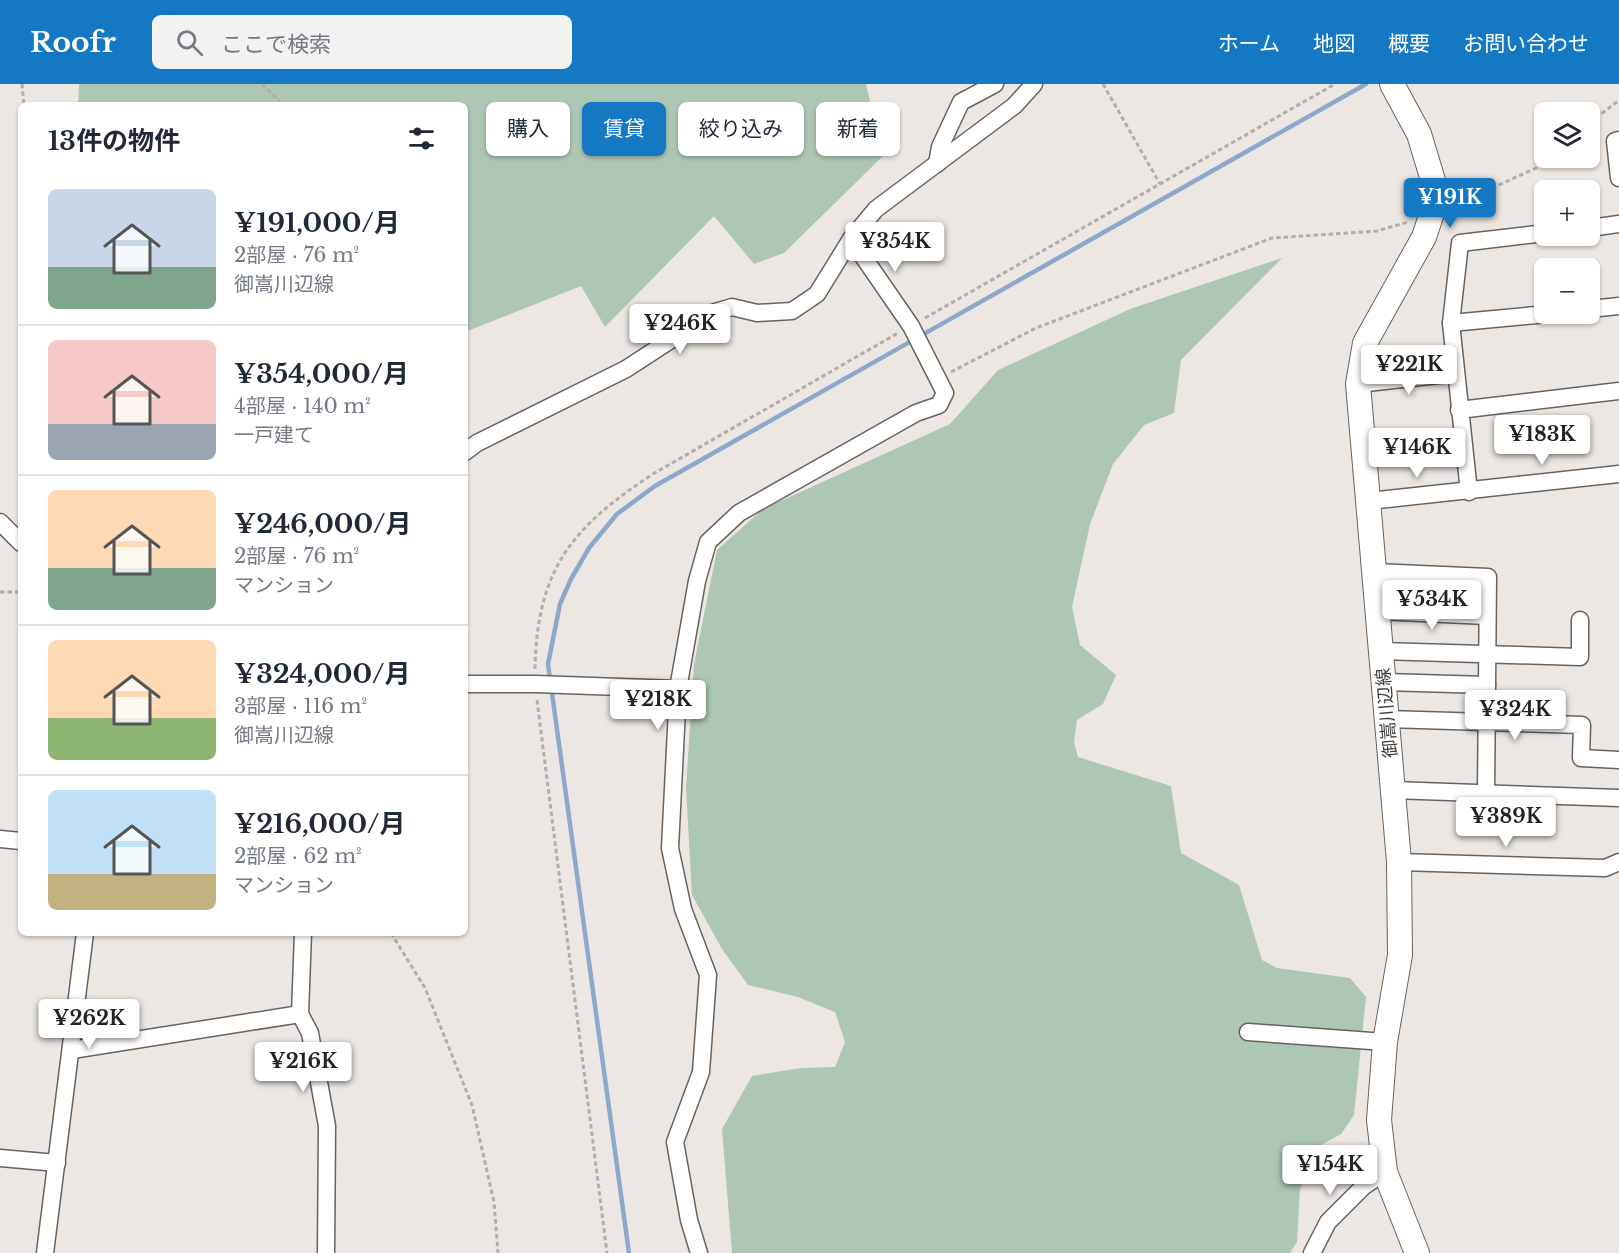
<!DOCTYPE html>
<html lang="ja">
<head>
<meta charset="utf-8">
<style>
  body { margin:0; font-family:"Libre Baskerville","Noto Sans JP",serif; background:#f2f2f3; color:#1f2937; height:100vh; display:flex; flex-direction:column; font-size:22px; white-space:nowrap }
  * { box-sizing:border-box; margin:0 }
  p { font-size:20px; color:#747a83 }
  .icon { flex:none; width:33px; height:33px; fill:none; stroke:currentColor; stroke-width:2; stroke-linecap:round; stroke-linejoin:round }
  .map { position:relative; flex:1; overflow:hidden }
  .side { position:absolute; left:18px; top:18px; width:450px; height:834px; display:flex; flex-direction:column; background:#fff; border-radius:9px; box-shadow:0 2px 4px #0004 }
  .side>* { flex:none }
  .guide { position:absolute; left:486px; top:18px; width:570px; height:54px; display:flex; gap:12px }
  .fabs { position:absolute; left:1534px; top:18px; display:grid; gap:12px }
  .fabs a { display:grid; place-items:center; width:66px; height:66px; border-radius:9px; background:#fff; box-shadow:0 2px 4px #0004; font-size:30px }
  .price { position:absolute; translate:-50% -51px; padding:0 14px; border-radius:6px; background:#fff; color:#222; font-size:20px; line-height:39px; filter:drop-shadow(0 2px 3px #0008) }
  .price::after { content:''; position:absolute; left:50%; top:36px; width:18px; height:14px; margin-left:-9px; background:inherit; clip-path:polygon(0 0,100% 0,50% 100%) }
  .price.on { background:#1478c3; color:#fff }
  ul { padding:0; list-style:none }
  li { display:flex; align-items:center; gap:18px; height:150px; padding:0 30px }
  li+li { border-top:2px solid #e0e1e3 }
  li span { display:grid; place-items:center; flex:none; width:168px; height:120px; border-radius:9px; color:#555 }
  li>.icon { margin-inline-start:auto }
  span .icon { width:72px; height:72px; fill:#fffc; stroke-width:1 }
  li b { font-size:26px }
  h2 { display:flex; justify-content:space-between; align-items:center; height:72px; padding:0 30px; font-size:26px }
  .chip { padding:0 21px; border-radius:9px; background:#fff; box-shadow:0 2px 4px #0004; font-size:21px; line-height:54px }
  .chip.on { background:#1478c3; color:#fff }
  header { display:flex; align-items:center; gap:36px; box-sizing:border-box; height:84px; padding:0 30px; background:#1478c3; color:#fff }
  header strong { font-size:28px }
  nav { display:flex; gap:33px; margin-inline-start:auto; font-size:21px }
  .search { width:420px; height:54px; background:#f2f2f3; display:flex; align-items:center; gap:15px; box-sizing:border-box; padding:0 21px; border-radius:9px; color:#747a83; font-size:22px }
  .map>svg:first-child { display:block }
</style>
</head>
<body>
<header>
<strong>Roofr</strong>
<div class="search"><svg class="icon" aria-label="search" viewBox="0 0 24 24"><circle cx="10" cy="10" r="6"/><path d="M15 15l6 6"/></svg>ここで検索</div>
<nav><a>ホーム</a><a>地図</a><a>概要</a><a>お問い合わせ</a></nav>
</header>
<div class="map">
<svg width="1619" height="1169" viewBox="0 0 1619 1169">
  <rect width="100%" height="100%" fill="#ece7e2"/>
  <g fill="#aec7b5">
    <polygon points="79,0 866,0 883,72 784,169 754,180 714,132 605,243 581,202 465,248 465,21 78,21"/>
    <polygon points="1282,174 1181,276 1174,329 1144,341 1113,380 1090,440 1072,523 1080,561 1116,591 1103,620 1077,636 1074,658 1078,673 1171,702 1181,769 1239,801 1262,876 1277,884 1350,894 1366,913 1354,1031 1341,1050 1319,1062 1300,1105 1297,1158 1290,1169 732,1169 722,1045 752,992 801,984 835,983 845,958 835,928 798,913 748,901 722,865 692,811 686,704 694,580 717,466 763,425 950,340 998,286 1130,225"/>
  </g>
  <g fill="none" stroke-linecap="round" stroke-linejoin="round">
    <polyline stroke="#8ca8ca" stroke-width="4.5" points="629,1169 548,580 560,520 571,495 589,464 617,430 655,402 1366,0"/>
    <g stroke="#68635f" stroke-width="19">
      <g id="street">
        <polyline points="1619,56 1615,57 1619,94"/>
        <polyline points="937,80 940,63 961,18 995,0"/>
        <polyline points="1590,144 1619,140"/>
        <polyline points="1590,225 1619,222"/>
        <polyline points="1451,239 1547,230"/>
        <polyline points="1358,300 1456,289"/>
        <polyline points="1459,326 1619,307"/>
        <polyline points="465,368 477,359 626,285 712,229 732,223 757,229 792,227 817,210 851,155 876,125 1014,22 1034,0"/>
        <polyline points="1469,408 1451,239 1460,159 1545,149"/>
        <polyline points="1369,417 1619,390"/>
        <polyline points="0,438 21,459"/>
        <polyline points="1375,488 1488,493 1486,709"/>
        <polyline points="1378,527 1487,532"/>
        <polyline points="1381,567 1580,573 1580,536"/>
        <polyline points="1384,598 1487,601"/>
        <polyline points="465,600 535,600 678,605"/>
        <polyline points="1387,635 1582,641 1581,674 1619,676"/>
        <polyline points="1393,706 1619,714"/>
        <polyline points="0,755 21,757"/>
        <polyline points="1399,778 1605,784 1619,778"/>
        <polyline points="303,849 300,930 310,949 327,1042 326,1169"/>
        <polyline points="1248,948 1385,958"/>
        <polyline points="72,966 300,930"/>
        <polyline points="0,1074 57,1079"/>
        <polyline points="45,1169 85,849"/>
        <polyline points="699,1169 689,1136 675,1058 701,988 708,891 683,825 670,764 678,605 697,497 708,458 739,429 916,329 939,321 945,309 911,242 851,155"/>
        <polyline points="1312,1169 1328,1138 1364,1102 1385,1088"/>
      </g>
    </g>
    <g stroke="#68635f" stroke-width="26">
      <polyline id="secondary" points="1392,0 1419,50 1435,103 1431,132 1424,153 1365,259 1358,300 1399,778 1400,871 1385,958 1379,1036 1385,1088 1417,1169"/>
    </g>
    <g stroke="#b2aeaa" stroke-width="3" stroke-dasharray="4.5 3" stroke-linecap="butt">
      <polyline points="22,0 24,21"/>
      <polyline points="262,0 283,21"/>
      <polyline points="1103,0 1160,100"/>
      <polyline points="1590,39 1619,16"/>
      <polyline points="1451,123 1538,83 1549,74"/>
      <polyline points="925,234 1335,0"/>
      <polyline points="951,288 1036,244 1272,154 1377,147 1408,138"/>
      <polyline points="0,508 21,508"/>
      <path d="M 535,585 C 537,485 572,443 653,390 L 898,249"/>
      <polyline points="537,616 607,1169"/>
      <polyline points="391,849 425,904 472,1021 494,1118 498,1169"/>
    </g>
    <use href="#street" stroke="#fff" stroke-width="16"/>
    <use href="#secondary" stroke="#fff" stroke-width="24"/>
  </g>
  <g text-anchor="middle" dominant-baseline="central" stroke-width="5" stroke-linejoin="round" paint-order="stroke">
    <g font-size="18" fill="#3c3a39" stroke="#fff">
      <text transform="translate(1387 629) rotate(-95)">御嵩川辺線</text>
    </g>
  </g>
</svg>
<div class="fabs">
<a><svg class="icon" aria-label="layers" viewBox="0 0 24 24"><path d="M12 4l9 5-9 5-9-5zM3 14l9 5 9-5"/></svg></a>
<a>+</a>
<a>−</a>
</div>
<b class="price on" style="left:1450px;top:145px">¥191K</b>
<b class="price" style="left:895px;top:189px">¥354K</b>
<b class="price" style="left:680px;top:271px">¥246K</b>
<b class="price" style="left:1409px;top:312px">¥221K</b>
<b class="price" style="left:1542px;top:382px">¥183K</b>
<b class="price" style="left:1417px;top:395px">¥146K</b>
<b class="price" style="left:1432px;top:547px">¥534K</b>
<b class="price" style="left:658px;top:647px">¥218K</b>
<b class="price" style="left:1515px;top:657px">¥324K</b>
<b class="price" style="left:1506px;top:764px">¥389K</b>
<b class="price" style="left:89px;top:966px">¥262K</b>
<b class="price" style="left:303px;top:1009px">¥216K</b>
<b class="price" style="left:1330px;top:1112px">¥154K</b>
<div class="guide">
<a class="chip">購入</a>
<a class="chip on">賃貸</a>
<a class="chip">絞り込み</a>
<a class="chip">新着</a>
</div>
<section class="side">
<h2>13件の物件<svg class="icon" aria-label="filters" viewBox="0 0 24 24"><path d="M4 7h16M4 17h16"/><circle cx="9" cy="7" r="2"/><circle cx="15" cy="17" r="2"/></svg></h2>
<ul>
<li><span style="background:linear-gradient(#c9d6e8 65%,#7fa58c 0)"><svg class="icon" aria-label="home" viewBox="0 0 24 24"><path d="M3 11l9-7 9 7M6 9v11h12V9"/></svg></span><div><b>¥191,000/月</b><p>2部屋 · 76 m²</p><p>御嵩川辺線</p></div></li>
<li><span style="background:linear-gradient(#f6c9c9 70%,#9aa5b1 0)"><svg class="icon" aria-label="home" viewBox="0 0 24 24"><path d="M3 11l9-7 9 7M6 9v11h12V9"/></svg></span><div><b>¥354,000/月</b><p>4部屋 · 140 m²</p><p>一戸建て</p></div></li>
<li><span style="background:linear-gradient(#ffd9b3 65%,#7fa58c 0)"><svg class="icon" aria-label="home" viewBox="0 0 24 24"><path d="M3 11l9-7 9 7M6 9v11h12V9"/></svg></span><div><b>¥246,000/月</b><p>2部屋 · 76 m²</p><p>マンション</p></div></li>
<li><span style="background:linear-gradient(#ffd9b3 65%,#8fb573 0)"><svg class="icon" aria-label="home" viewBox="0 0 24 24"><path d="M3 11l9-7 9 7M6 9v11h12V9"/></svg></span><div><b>¥324,000/月</b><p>3部屋 · 116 m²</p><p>御嵩川辺線</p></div></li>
<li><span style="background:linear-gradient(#bfe0f5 70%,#c2b280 0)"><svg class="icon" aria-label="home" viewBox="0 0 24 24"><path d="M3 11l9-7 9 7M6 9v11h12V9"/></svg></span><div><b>¥216,000/月</b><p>2部屋 · 62 m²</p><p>マンション</p></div></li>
</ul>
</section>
</div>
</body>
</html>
